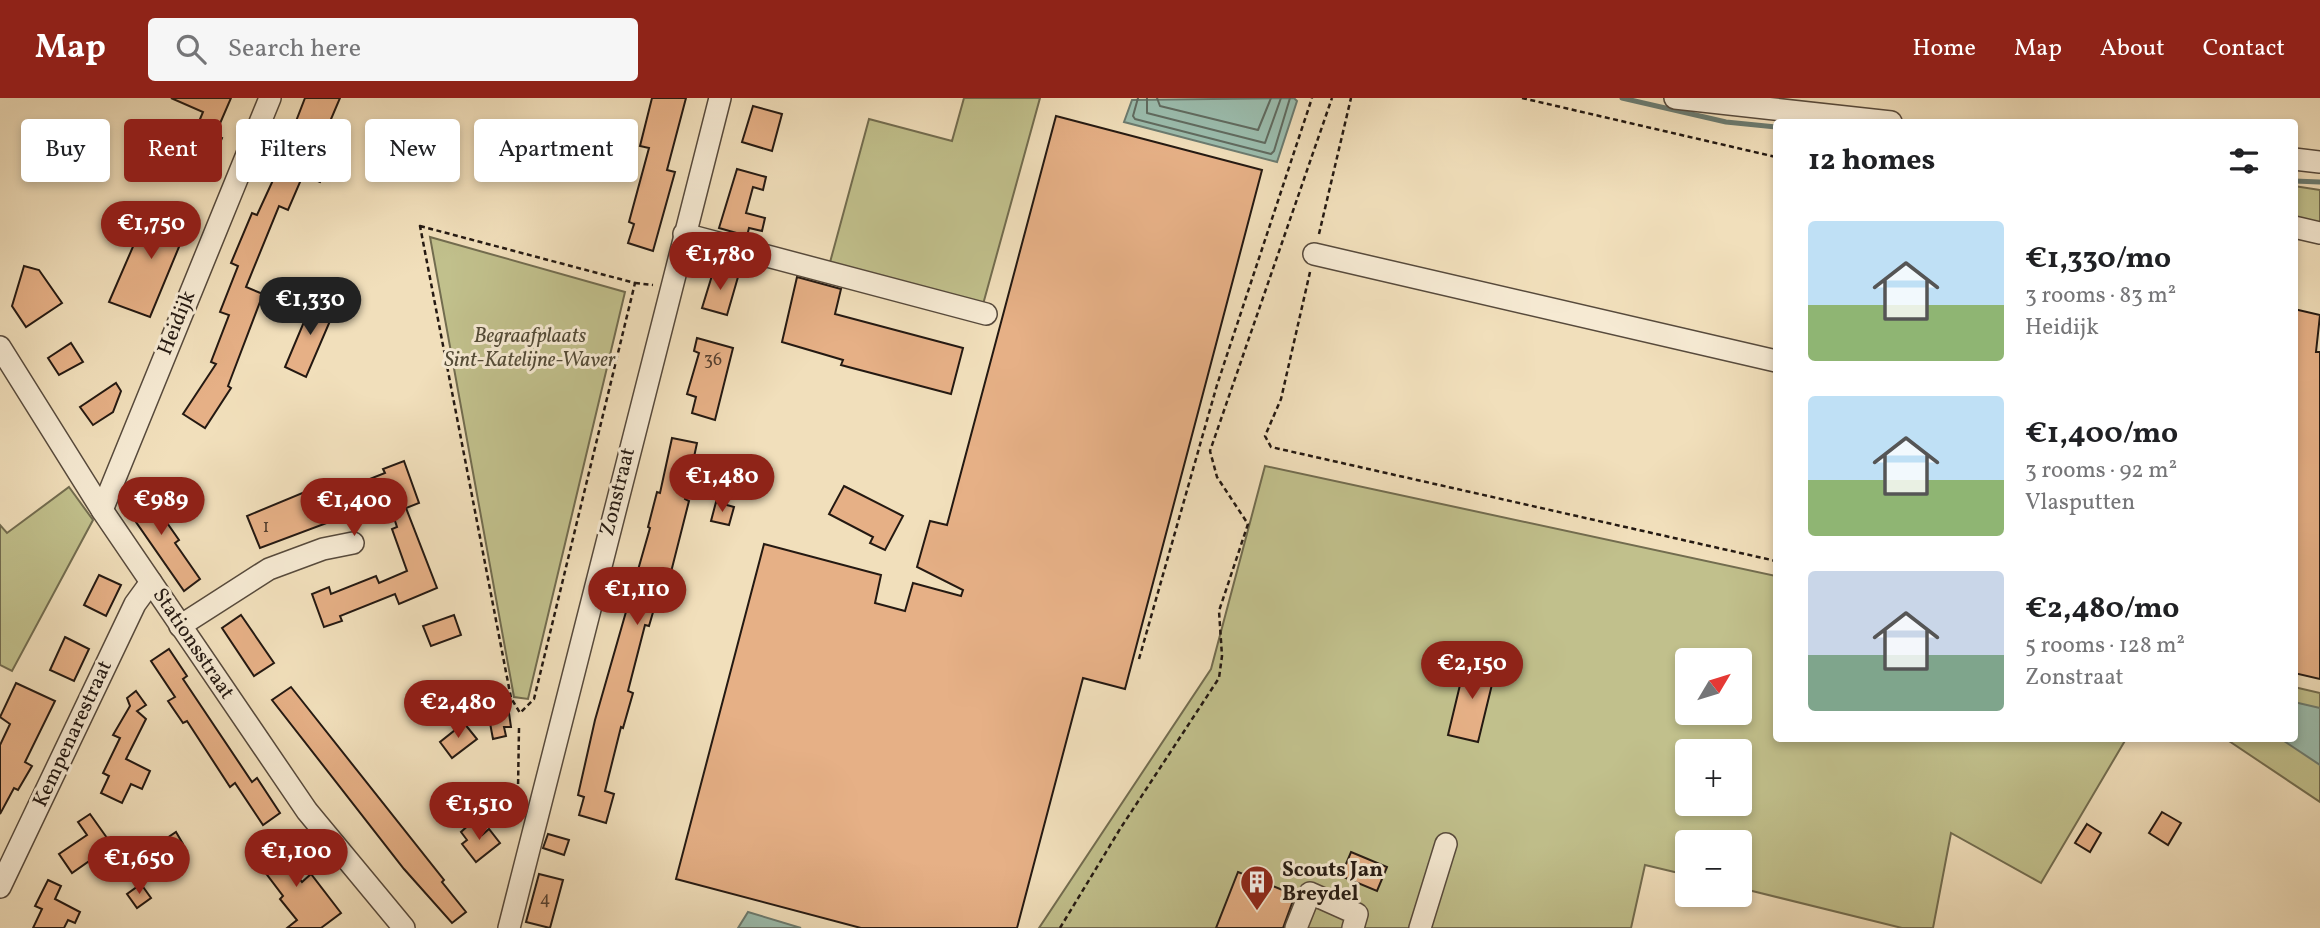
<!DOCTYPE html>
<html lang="en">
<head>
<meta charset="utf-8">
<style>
  body { margin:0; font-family:Vollkorn,serif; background:#f6f6f6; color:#202124; height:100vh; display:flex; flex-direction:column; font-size:26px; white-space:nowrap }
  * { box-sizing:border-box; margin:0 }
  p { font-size:23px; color:#757577 }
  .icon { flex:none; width:38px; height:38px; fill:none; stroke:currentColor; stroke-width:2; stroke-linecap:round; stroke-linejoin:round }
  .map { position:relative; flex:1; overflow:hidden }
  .details { position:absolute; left:1773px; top:21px; width:525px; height:623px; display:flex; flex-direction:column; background:#fff; border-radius:7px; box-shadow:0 4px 10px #0003 }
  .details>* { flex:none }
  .banner { position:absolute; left:21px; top:21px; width:665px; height:63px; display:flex; gap:14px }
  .needle { width:46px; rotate:52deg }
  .tools { position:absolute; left:1675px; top:550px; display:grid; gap:14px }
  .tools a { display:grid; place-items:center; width:77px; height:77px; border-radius:7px; background:#fff; box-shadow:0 4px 10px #0003; font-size:35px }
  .price { position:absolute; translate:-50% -60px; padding:0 16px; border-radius:24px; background:#8f2418; color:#fff; font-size:23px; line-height:46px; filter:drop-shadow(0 2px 4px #0008) }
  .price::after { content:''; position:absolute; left:50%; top:42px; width:21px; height:16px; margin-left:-10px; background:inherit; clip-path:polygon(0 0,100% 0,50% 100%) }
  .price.on { background:#222; color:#fff }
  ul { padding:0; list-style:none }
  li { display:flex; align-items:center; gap:21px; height:175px; padding:0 35px }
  li span { display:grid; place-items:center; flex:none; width:196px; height:140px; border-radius:7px; color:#555 }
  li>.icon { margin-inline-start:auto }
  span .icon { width:84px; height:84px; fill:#fffc; stroke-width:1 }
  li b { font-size:30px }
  h2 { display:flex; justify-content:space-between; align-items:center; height:84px; padding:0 35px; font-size:30px }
  .tag { padding:0 24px; border-radius:7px; background:#fff; box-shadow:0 4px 10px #0003; font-size:24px; line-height:63px }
  .tag.on { background:#8f2418; color:#fff }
  header { display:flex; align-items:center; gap:42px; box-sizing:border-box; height:98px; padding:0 35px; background:#8f2418; color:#fff }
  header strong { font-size:33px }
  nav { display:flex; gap:38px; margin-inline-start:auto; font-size:24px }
  .search { width:490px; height:63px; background:#f6f6f6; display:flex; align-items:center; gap:18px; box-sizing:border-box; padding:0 24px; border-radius:7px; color:#757577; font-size:26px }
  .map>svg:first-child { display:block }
</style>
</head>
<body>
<header>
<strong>Map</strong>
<div class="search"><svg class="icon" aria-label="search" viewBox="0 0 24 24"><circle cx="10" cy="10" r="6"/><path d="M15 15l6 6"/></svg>Search here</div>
<nav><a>Home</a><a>Map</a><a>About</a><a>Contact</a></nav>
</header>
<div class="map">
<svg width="2320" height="830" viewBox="0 0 2320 830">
  <rect width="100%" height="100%" fill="#f1dfbb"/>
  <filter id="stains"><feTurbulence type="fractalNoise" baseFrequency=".00286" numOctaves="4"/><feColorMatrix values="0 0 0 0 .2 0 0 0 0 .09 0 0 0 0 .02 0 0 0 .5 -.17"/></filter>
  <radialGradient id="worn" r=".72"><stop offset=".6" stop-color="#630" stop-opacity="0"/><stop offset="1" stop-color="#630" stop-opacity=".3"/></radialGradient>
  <g fill="#c1c08c" stroke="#726c4f" stroke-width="2" fill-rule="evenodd">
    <polygon points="964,0 1040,0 982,210 829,168 869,21 952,43"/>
    <polygon points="2294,88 2320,92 2320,125 2294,119"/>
    <polygon points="430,139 625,194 528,601 514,599"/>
    <path d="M 1265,368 L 1776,478 L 1776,640 L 2126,641 L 2041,785 L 1951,735 L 1933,830 L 1902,830 L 1740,790 L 1740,744 L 1687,744 L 1687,777 L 1645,767 L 1631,830 L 1039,830 L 1211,571 ZM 1687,562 L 1740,562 L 1740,614 L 1687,614 ZM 1687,653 L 1740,653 L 1740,705 L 1687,705 Z"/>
    <polygon points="69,389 93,422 12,573 0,567 0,427 7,435"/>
    <polygon points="2294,589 2320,595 2320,704 2226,641 2294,640"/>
  </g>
  <g fill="#9bbdae" stroke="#6b7b70" stroke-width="2">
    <polygon points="1294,0 1297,3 1277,64 1124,24 1132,2"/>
    <polygon points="2294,604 2320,610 2320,667 2281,641 2294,640"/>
    <polygon points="748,814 801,830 738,830"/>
  </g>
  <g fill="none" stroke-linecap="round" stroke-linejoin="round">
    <g stroke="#606b60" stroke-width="2">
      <polyline points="1138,0 1133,18 1135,21 1271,56 1274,53 1290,0"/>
      <polyline points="1147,0 1147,15 1265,45 1281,0"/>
      <polyline points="1157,0 1160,8 1258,32 1271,0"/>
    </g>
    <g stroke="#6b7b70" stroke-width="5">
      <polyline points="1622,0 1726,24 1776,29"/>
      <polyline points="2294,83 2320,84"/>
    </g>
  </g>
  <g fill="#e6b086" stroke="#241912" stroke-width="2">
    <polygon points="171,0 231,0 215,37 222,40 205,80 180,69 203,14"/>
    <polygon points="305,0 340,0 317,54 330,59 320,84 303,77 288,112 279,108 246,189 263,196 228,288 231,290 205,330 183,316 216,266 211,264 229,217 220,214 238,168 231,165 252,115 257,117 274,80"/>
    <polygon points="652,0 686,0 667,72 675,74 653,153 628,145 634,126 629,124 649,50 640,48"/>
    <polygon points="753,8 782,16 772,53 742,44"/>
    <polygon points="1056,18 1262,72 1125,591 1083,580 1017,830 861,830 676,781 764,446 881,477 875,505 905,513 913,485 961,498 963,492 917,469 930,423 947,427"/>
    <polygon points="406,37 425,44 420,58 401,50"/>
    <polygon points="737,71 766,79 763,92 753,89 746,115 765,120 762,133 749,130 747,138 719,130"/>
    <polygon points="170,105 193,115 150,219 109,204 148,114 163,121"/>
    <polygon points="24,168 39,172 62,205 26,229 12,208"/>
    <polygon points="714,171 738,179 727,217 702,210"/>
    <polygon points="797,179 841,191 835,216 963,250 951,296 841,267 843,262 782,244"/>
    <polygon points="314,200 336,209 306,279 285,269"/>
    <polygon points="2294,211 2320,217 2316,254 2320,254 2320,581 2294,575"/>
    <polygon points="697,240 733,250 715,322 692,315 696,299 687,296 699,255 694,253"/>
    <polygon points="71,245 83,264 59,277 48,260"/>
    <polygon points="116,285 121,293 113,314 93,327 80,309"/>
    <polygon points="672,340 697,345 685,401 689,403 669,482 663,480 649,528 645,527 628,593 633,595 623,630 621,629 605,693 614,696 606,725 579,717 584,699 578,697 595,622 650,430 648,429 657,394 660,395"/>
    <polygon points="404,363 419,405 406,410 437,490 399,506 395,496 340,518 342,523 324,529 312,496 329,489 331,496 376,478 379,485 407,473 392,431 397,429 388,402 260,450 247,418 312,391 317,402 385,375 383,371"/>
    <polygon points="844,388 903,418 885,452 870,445 873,439 829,416"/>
    <polygon points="142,389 179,442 175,445 200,481 184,493 122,404"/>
    <polygon points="716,404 734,409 729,427 711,423"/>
    <polygon points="99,477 121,487 106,518 84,507"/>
    <polygon points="241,517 274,565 254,578 222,530"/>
    <polygon points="454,517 461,537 431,548 423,528"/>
    <polygon points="65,539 89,551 74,583 50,572"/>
    <polygon points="169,551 187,578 183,581 252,684 257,680 280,715 263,727 235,685 230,689 187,623 183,625 168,603 175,599 151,563"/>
    <polygon points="1466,562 1496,570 1478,644 1448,637"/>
    <polygon points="16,585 55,603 25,664 32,668 18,692 14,690 0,716 0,647 10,626 0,619"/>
    <polygon points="291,589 444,782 442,784 466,814 452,825 404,771 272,602"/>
    <polygon points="136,593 146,607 137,613 146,621 126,661 150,673 142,691 131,686 122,705 101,695 109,678 103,675 120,640 113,637 130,608 127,600"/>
    <polygon points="508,608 511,629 504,629 506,638 493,641 490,625 474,621 497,616 496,611"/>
    <polygon points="464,625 477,641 452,660 440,644"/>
    <polygon points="2162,714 2181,725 2168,747 2149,735"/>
    <polygon points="90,716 112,747 72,775 59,756 87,737 78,724"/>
    <polygon points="472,724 482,737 489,731 500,745 476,764 462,746 467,742 461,734"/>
    <polygon points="2087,726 2101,735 2090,754 2075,745"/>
    <polygon points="176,734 183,746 143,772 136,761"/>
    <polygon points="548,736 569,742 564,757 543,750"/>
    <polygon points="267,739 302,784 311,776 341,815 321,830 287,830 297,822 280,801 283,798 249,753"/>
    <polygon points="1351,754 1387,769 1377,793 1341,778"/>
    <polygon points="1238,774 1295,797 1283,830 1216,830"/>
    <polygon points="539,776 563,782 550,830 526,824"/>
    <polygon points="48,782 61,788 55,801 80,814 75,825 68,822 64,830 33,830 42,811 35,808"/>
    <polygon points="141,786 151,800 137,810 127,796"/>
  </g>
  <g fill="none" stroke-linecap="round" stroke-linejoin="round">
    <g stroke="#574a3c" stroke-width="24">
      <g id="minor">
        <polyline points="1675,0 1891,24"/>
        <polyline points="2294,61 2320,64"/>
        <polyline points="2294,129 2320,135"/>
        <polyline points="684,136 986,216"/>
        <polyline points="1314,156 1776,263"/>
        <polyline points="0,249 102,412 307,713 404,830"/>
        <polyline points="102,412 270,0"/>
        <polyline points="180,528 269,471 323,451 353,445"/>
        <polyline points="0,789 135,506 151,484"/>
        <polyline points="509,830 720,0"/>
        <polyline points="1296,830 1310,795 1357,816 1353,830"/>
        <polyline points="1420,830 1446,746"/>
      </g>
    </g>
    <g stroke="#241912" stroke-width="2.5" stroke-dasharray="5 3.5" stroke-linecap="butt">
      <polyline points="1522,0 1776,59"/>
      <polygon points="420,128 635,185 534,601 520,615 511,600"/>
      <polyline points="1319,136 1351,0"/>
      <polyline points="1310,174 1281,301 1265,338 1271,349 1776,463"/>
      <polyline points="635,185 653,187"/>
      <polyline points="1139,561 1217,287 1312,0"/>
      <polyline points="519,630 518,691 521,710"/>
      <polyline points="1060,830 1120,731 1219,580 1222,558 1219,513 1248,426 1217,379 1210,353 1332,0"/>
    </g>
    <use href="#minor" stroke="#f6ead3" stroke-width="21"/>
  </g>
  <defs>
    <g id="building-pin" transform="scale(1.75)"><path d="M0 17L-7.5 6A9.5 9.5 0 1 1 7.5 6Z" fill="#8f2418" stroke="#f6ead3"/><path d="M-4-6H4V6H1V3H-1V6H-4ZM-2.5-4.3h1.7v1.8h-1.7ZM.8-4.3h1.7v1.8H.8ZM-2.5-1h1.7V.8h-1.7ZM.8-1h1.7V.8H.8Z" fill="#fff"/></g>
  </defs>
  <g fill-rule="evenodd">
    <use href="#building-pin" x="1257" y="784"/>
  </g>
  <g text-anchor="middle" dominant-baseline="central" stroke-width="6" stroke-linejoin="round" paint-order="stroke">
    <g font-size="18" fill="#543f2f">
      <text x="713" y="262">36</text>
      <text x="266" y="429">1</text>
      <text x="545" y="801">4</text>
    </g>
    <g font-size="21" fill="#241912" stroke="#f6ead3">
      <text transform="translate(177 225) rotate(-68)">Heidijk</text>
      <text transform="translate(618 394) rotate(-76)">Zonstraat</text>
      <text transform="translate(193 546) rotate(56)">Stationsstraat</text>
      <text transform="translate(73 636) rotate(-65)">Kempenarestraat</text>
    </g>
    <g font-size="21" font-style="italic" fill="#534b37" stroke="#f6ead3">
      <text x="530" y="238">Begraafplaats<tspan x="530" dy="24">Sint-Katelijne-Waver</tspan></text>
    </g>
    <g font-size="21" font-weight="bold" fill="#241912" stroke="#f6ead3" text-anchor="start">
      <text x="1282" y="772">Scouts Jan<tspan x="1282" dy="24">Breydel</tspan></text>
    </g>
  </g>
  <rect width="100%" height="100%" filter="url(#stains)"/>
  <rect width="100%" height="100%" fill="url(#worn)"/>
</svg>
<div class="tools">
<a><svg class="needle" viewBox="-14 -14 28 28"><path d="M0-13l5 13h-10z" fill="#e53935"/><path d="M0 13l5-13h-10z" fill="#757577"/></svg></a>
<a>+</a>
<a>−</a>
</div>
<b class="price" style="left:151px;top:163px">€1,750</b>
<b class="price" style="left:720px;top:194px">€1,780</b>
<b class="price on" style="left:310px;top:239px">€1,330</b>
<b class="price" style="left:722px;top:416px">€1,480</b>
<b class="price" style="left:161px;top:439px">€989</b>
<b class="price" style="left:354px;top:440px">€1,400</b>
<b class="price" style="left:637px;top:529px">€1,110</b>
<b class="price" style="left:1472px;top:603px">€2,150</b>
<b class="price" style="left:458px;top:642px">€2,480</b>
<b class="price" style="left:479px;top:744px">€1,510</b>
<b class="price" style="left:296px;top:791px">€1,100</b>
<b class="price" style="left:139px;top:798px">€1,650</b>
<div class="banner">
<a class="tag">Buy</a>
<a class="tag on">Rent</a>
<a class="tag">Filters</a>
<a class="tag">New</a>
<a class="tag">Apartment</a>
</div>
<section class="details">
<h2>12 homes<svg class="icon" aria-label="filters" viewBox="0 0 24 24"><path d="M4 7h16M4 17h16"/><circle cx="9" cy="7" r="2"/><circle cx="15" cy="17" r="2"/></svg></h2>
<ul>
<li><span style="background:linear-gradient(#bfe0f5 60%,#8fb573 0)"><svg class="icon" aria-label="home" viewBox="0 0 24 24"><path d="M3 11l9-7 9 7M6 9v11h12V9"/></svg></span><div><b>€1,330/mo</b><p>3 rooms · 83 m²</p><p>Heidijk</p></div></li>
<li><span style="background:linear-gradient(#bfe0f5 60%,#8fb573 0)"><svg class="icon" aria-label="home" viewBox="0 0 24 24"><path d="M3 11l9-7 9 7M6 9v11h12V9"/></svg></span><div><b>€1,400/mo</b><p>3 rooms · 92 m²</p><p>Vlasputten</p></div></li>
<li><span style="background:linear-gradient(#c9d6e8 60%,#7fa58c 0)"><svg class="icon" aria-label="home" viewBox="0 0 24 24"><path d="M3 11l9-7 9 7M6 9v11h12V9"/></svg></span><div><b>€2,480/mo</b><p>5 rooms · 128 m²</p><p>Zonstraat</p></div></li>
</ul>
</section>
</div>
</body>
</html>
